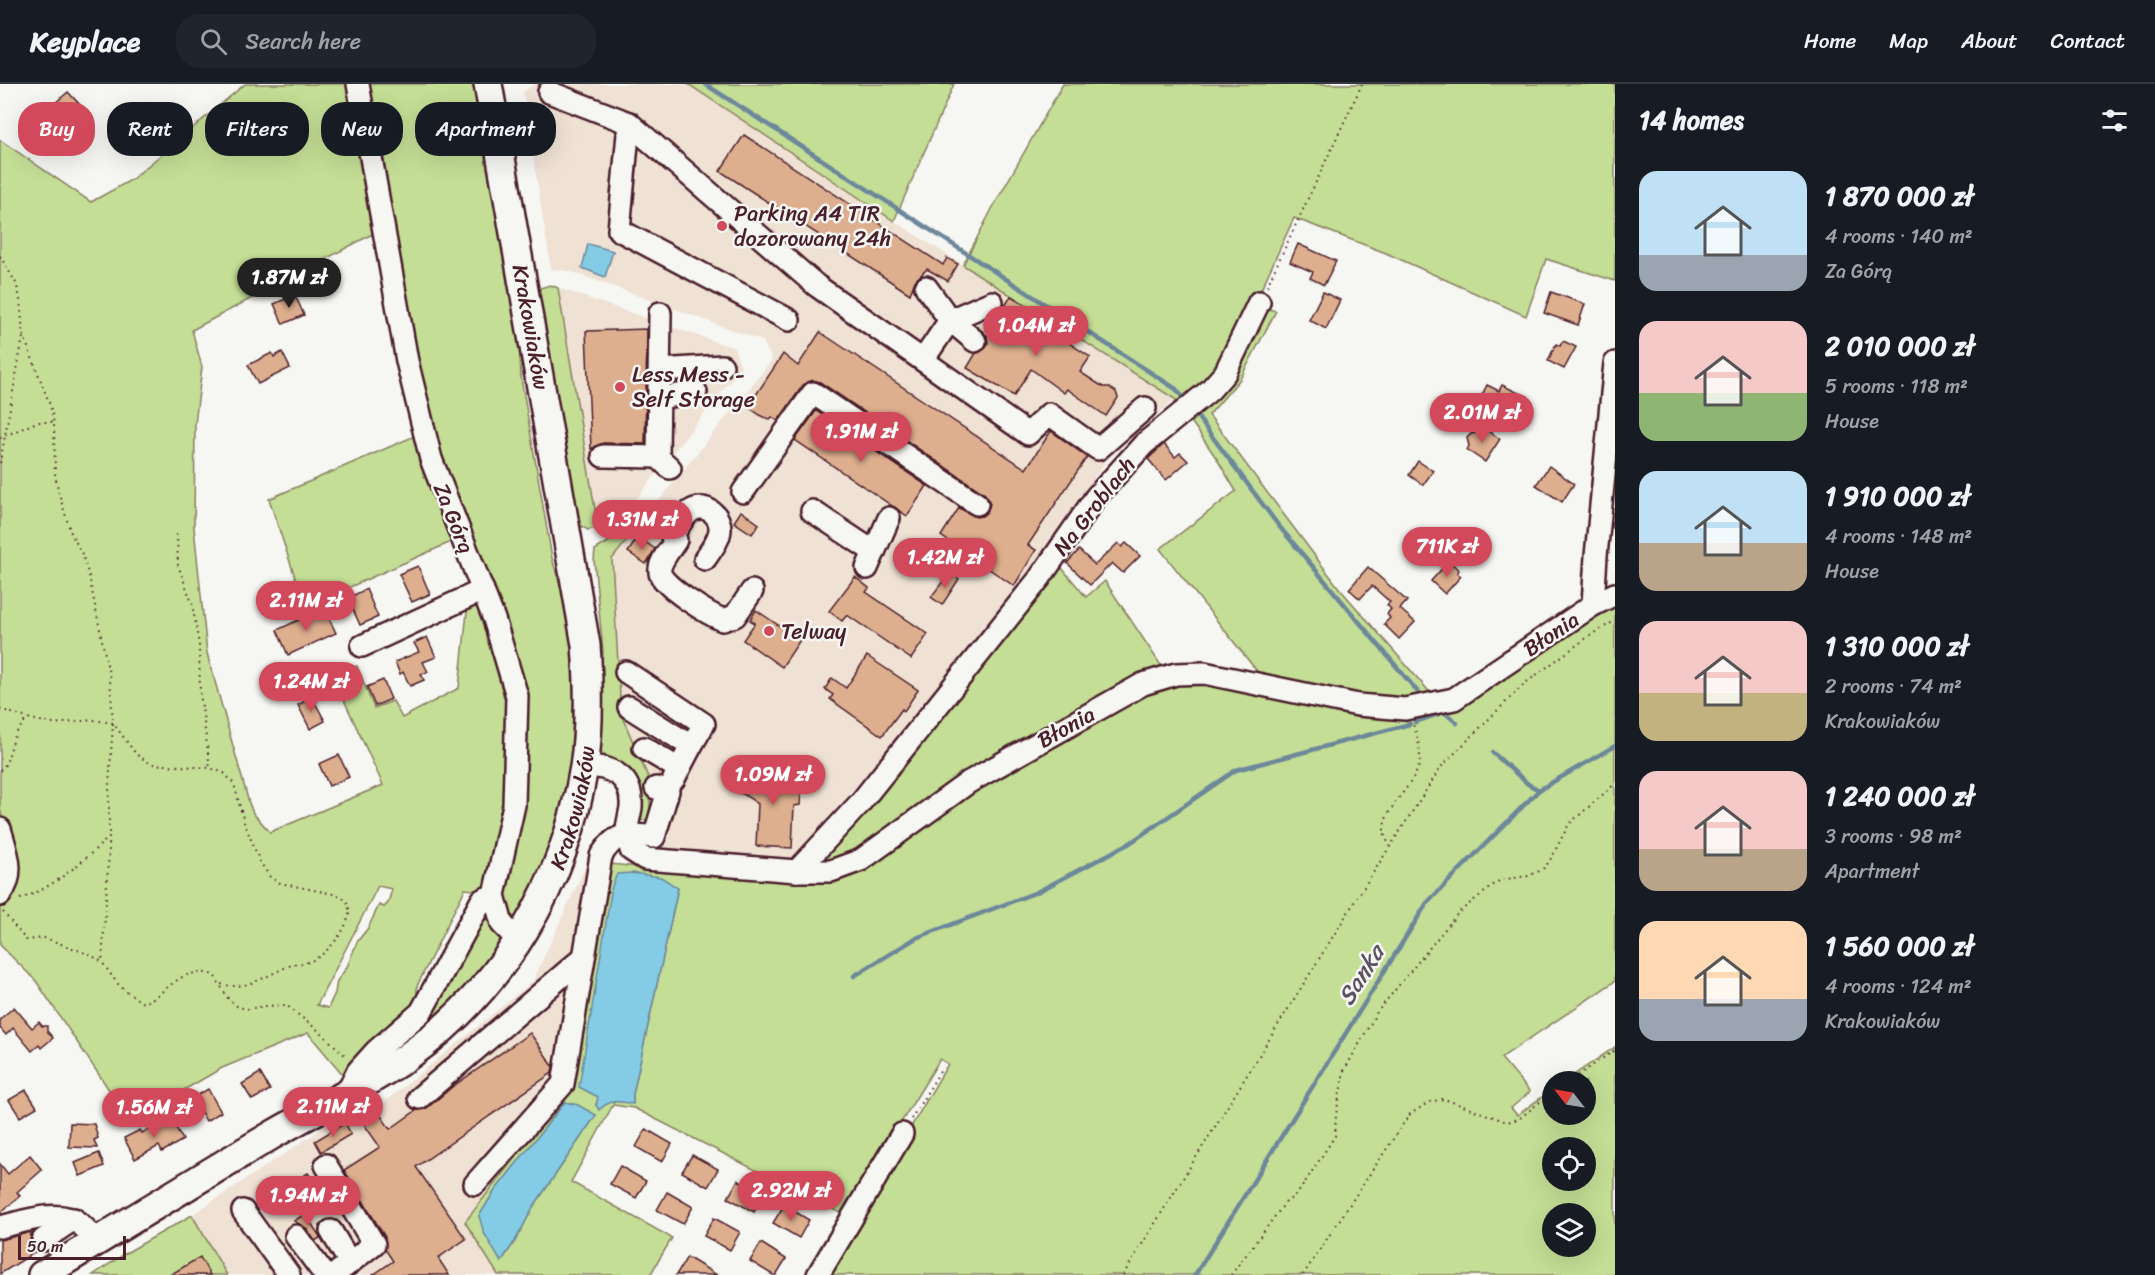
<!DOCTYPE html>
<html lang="en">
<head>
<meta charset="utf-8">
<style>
  body { margin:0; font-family:Sriracha,sans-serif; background:#20242c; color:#f1f3f6; height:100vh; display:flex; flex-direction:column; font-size:22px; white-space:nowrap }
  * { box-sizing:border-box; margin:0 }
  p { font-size:20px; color:#9ea1a6 }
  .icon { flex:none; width:33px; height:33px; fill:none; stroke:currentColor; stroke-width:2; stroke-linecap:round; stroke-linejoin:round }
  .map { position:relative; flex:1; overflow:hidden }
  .panel { display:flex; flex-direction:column; background:#171b24; width:540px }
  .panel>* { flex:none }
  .banner { position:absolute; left:18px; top:18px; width:570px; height:54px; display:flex; gap:12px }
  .needle { width:39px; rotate:301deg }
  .fabs { position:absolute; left:1542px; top:987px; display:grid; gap:12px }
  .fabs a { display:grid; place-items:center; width:54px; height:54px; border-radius:50%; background:#171b24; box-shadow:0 6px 24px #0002; font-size:30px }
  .scale { position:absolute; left:18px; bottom:15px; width:108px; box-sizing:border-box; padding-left:6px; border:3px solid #4a1f2b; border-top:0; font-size:16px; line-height:21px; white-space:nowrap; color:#4a1f2b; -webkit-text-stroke:4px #f6f6f2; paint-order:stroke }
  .price { position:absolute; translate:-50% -51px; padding:0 14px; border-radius:21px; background:#d1495b; color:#fff; font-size:20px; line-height:39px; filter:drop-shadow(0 2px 3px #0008) }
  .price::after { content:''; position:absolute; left:50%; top:36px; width:18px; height:14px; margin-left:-9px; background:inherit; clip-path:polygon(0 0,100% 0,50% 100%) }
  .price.selected { background:#222; color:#fff }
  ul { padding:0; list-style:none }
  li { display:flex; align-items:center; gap:18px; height:150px; padding:0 24px }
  li span { display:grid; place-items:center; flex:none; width:168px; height:120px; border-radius:18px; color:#555 }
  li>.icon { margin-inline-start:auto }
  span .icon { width:72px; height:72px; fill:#fffc; stroke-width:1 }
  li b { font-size:26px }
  h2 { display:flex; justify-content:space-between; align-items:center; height:72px; padding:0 24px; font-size:26px }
  .pill { padding:0 21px; border-radius:24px; background:#171b24; box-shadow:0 6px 24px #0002; font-size:21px; line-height:54px }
  .pill.selected { background:#d1495b; color:#fff }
  header { display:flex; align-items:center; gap:36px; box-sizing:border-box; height:84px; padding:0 30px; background:#171b24; border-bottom:2px solid #363941 }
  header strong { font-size:28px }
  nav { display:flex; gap:33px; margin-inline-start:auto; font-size:21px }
  .search { width:420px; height:54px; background:#20242c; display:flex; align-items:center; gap:15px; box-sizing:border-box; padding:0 21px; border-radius:24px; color:#9ea1a6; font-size:22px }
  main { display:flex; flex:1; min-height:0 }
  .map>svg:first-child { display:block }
</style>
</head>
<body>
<header>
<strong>Keyplace</strong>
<div class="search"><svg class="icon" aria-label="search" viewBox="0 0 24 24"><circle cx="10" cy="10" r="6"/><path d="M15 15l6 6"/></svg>Search here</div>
<nav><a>Home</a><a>Map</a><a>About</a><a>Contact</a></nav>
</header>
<main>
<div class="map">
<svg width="1615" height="1191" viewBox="0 0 1615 1191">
  <rect width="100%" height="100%" fill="#f6f6f2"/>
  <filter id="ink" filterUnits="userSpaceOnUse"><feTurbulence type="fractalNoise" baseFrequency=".0167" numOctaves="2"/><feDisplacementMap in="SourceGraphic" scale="12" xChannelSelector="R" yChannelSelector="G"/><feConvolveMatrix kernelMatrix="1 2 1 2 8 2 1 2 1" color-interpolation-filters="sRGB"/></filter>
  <g filter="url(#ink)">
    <g fill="#efe1d4">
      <polygon points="535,0 688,0 908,146 1175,315 1106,377 1003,527 796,774 644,766 650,721 648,693 621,630 612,475 772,276 763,257 573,188 551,185 523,8"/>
      <polygon points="558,204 734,264 741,283 634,418 607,440 598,443"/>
      <polygon points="588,777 611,780 572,1000 465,1138 498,1191 227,1191 192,1131 376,1009 385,1018 533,897"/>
    </g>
    <g fill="#c4de95" stroke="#877e60" stroke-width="1.5" fill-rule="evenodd">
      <path d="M 245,0 L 352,0 L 378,147 L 192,246 L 202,283 L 195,340 L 194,444 L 207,569 L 249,719 L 253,729 L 270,748 L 383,701 L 333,592 L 357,582 L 374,624 L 393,617 L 402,634 L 459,604 L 467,528 L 476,520 L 489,557 L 506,621 L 508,672 L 507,711 L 493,776 L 482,807 L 465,805 L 417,902 L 417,915 L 403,934 L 344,992 L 308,949 L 222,984 L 130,1037 L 36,897 L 0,861 L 0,820 L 15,780 L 0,725 L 0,56 L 91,118 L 131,96 ZM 378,802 L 392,805 L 388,819 L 384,823 L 379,821 L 368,844 L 357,858 L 347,883 L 337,897 L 335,909 L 328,924 L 317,921 Z"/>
      <polygon points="365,0 475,0 518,229 521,294 552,474 569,533 576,630 570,697 554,760 518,839 509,841 499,817 523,669 412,277"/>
      <polygon points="688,0 954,0 894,137"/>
      <polygon points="1063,0 1615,0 1615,197 1546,175 1526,232 1386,169 1294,134 1229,275 1182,324 1175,315 963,181 992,125"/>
      <polygon points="550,201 558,204 598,443 588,446 577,440 537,212 540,204"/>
      <polygon points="1261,223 1276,227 1240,295 1209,331 1339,504 1433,612 1416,618 1360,617 1264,596 1160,465 1236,407 1217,375 1186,330"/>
      <polygon points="417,351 451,458 305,523 269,415"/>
      <polygon points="629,445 633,449 612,475 621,630 648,693 650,721 648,736 635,736 627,687 600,667 596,658 603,567 594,476 595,466"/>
      <polygon points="1056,477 1086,513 1105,497 1166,589 861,768 828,779 811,780"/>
      <path d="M 1615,517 L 1615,897 L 1501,974 L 1530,1008 L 1511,1024 L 1517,1031 L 1552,1006 L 1552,1030 L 1586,1030 L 1586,998 L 1565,997 L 1615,963 L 1615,1191 L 824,1191 L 948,980 L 940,975 L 844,1131 L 634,1024 L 613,1021 L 571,1098 L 672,1154 L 650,1191 L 498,1191 L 465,1138 L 572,1000 L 611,780 L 714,791 L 826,796 L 973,704 L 1145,609 L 1177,597 L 1206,597 L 1409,632 ZM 678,804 L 633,1010 L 633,1019 L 614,1017 L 596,1021 ZM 565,1018 L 596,1031 L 534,1122 L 515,1157 L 501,1178 L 479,1132 L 494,1108 ZM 1552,1064 L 1586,1064 L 1586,1096 L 1552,1096 ZM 1552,1130 L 1586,1130 L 1586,1162 L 1552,1162 Z"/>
      <path d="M 487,833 L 498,847 L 503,858 L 491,881 L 416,954 L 370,978 C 387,965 406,952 422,937 C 450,910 465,871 481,836 Z"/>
      <polygon points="192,1131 227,1191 93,1191 126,1169"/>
    </g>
    <g fill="#84cce5" stroke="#6d879b" stroke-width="1.5">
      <polygon points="588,160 613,167 605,193 582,184"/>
      <path d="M 632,789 L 661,793 L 678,804 L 633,1010 L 633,1020 C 619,1017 610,1015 599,1026 L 596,1021 L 598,1013 L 579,1003 L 612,802 L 617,790 Z"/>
      <polygon points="565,1018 578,1021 596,1031 534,1122 515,1157 501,1178 484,1149 479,1132 494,1108"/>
    </g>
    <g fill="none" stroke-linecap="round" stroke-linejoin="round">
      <g stroke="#6d879b" stroke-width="4.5">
        <polyline points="705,0 1176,305 1187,319"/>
        <polyline points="1194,328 1278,441 1417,607"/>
        <polyline points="1443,627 1457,639"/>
        <polyline points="1415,638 1444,628"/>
        <polyline points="1493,669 1528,700 1539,706"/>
        <polyline points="854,892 916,854 1037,808 1130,759 1236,686 1410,640"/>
        <polyline points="1195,1191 1427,819 1539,706 1615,662"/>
      </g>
    </g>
    <g fill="#deaf8f" stroke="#4a1f2b" stroke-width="1.5">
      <polygon points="68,8 82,23 66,37 61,31 57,35 48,25"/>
      <polygon points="136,24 151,41 135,55 121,38"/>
      <polygon points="744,51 943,181 947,174 958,180 948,197 927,185 915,197 910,210 720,87"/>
      <polygon points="1298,160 1336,177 1324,201 1310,194 1313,188 1290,178"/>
      <polygon points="1323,208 1340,216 1326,245 1309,236"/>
      <polygon points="1551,208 1585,220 1578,241 1544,229"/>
      <polygon points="295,211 304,231 283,240 274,220"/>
      <polygon points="1011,212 1053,237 1051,239 1060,245 1057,251 1090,273 1080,288 1103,303 1109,303 1116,308 1118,314 1106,332 1067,305 1064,309 1031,285 1014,312 967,284 976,269 985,265 988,259 987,252"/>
      <polygon points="647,245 645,360 603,359 591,365 586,247"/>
      <polygon points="820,248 1026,385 1051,347 1087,373 1028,461 1036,466 1014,502 941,452 959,424 976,433 982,432 987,428 990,420 985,410 820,298 813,296 803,301 778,337 772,333 770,335 763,333 748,323 783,270 798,282"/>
      <polygon points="1563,257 1576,263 1564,285 1548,277 1556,260 1560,262"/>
      <polygon points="282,268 290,284 258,300 248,281 272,269 274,273"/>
      <polygon points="1487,301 1499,307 1502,301 1523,311 1512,331 1480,315"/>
      <polygon points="816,327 927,402 907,432 795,356"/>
      <polygon points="1482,343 1500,355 1485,378 1467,366 1469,362 1467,354 1471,350 1479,348"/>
      <polygon points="1164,360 1175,373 1180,369 1188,377 1166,396 1148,375"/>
      <polygon points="1418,377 1433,387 1423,401 1409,391"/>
      <polygon points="1549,382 1574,400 1562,418 1536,401"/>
      <polygon points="741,427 759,440 752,450 734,438"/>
      <polygon points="638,453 655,465 646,480 628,468"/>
      <polygon points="1118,459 1122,463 1126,459 1140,472 1123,489 1112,479 1090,501 1067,479 1079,466 1095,481"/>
      <polygon points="1449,477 1459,486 1457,489 1461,492 1445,510 1431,497"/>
      <polygon points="418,482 430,510 412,518 399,490"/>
      <polygon points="1368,483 1407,517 1400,525 1415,538 1399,555 1384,540 1390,534 1387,530 1391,525 1387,521 1390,518 1372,502 1360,515 1349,505"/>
      <polygon points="950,488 959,495 942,521 931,513"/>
      <polygon points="855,493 869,504 866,508 928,550 911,575 847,531 842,537 829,527"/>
      <polygon points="366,505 378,533 360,541 348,514"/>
      <polygon points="324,524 336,549 288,571 277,546"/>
      <polygon points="756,526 800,556 782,583 743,556 755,539 750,536"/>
      <polygon points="427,553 436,573 423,578 428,588 421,590 424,596 410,602 403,588 400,590 395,578 419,568 414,559"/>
      <polygon points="867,572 918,606 904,627 902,625 882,652 830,615 833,611 825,605 832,594 846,604"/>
      <polygon points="383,596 391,615 375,622 367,603"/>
      <polygon points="312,613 325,637 310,645 298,621"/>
      <polygon points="339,671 349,693 329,702 319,680"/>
      <polygon points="756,685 781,689 797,699 802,700 800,721 794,722 792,764 756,762 758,720 743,710 738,709 738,695 749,696 749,686"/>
      <polygon points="14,923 32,944 39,938 42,942 47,942 47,947 53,954 41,964 39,961 32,967 13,944 6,951 0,944 0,935"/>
      <polygon points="530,949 553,982 552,989 416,1083 466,1155 438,1174 449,1191 373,1191 393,1177 385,1165 385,1153 344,1086 380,1063 361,1036 377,1026 390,1045 417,1026 427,1024 452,1003"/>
      <polygon points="260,989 270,1006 252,1016 242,1000"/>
      <polygon points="208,1005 221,1028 206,1037 193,1014"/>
      <polygon points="26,1006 37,1023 20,1033 9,1016"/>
      <polygon points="170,1033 183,1056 162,1068 159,1062 135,1075 124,1054 140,1046 142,1049"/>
      <polygon points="70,1039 94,1040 98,1054 94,1056 97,1064 69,1063"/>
      <polygon points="345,1039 351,1050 321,1068 315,1057"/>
      <polygon points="646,1045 672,1060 662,1078 636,1063"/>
      <polygon points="99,1069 104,1082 80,1092 75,1079"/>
      <polygon points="30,1071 42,1086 17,1108 20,1112 0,1129 0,1080 8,1090"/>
      <polygon points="692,1071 718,1085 708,1103 682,1088"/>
      <polygon points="620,1082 646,1097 636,1114 610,1100"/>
      <polygon points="308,1089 316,1102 296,1113 289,1101"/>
      <polygon points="738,1096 763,1110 754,1128 728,1114"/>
      <polygon points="667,1108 693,1123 683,1140 657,1126"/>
      <polygon points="784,1121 809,1136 799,1154 773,1139"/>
      <polygon points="305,1130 319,1151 320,1154 315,1157 306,1144 294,1137"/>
      <polygon points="714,1134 740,1148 730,1166 704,1152"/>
      <polygon points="31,1148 30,1157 37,1167 0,1190 0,1156"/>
      <polygon points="761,1159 786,1175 776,1191 773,1191 750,1177"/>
      <polygon points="200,1173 210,1191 170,1191"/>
      <polygon points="687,1173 717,1191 676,1191"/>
    </g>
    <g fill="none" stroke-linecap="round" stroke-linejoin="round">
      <g stroke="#4a1f2b" stroke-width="26">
        <g id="minor">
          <polyline points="358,0 407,277 431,375 494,535 517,612 514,721 494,811 502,840 519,857"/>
          <polyline points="549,8 629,39 817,202 1028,350 1049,330 1098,365 1145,324"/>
          <polyline points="629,39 619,146 789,236"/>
          <polyline points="926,203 950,236 975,257"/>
          <polyline points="923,276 950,236 992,218"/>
          <polyline points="660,286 722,282"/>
          <polyline points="659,314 696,308"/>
          <polyline points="603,372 658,373 670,384"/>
          <polyline points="658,373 660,229"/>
          <polyline points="743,408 813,309 977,420"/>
          <polyline points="812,427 874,468"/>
          <path d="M 672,453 C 677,445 683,432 691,427 C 705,418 721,431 720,446 C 719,457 710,467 705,475"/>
          <path d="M 676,456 C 671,465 658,478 660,489 C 662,502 710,531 723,536 L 735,532 L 752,507"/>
          <polyline points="867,484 889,434"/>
          <polyline points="1593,521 1596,472 1615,279"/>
          <polyline points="362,562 483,506"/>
          <polyline points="626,588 704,640 691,662"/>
          <polyline points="629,623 691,662 679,685"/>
          <polyline points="644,664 679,685 674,695"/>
          <path d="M 584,682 C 611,682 633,692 631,723 C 630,732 626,742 627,752 C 628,756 630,761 631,766 L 645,775 L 797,787 L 831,787 L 861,776 L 969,698 L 1143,600 L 1176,590 L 1204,589 L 1358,621 L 1405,625 L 1454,615 L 1593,521 L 1615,510"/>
          <path d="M 0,745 C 7,769 16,790 0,811"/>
          <polyline points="797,787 860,719 1039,495 1096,413 1144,360 1210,306 1225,289 1259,218"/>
          <polyline points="347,1009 358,987 376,967 421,928 482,816 494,811"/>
          <polyline points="419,1014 584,873"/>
          <polyline points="326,1081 374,1160 334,1191"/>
          <path d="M 475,1100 L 563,1000 L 601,772 C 616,747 627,750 654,753 L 668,707 L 656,704"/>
          <polyline points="243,1127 289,1191"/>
          <path d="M 0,1143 C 22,1138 60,1124 80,1140 C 87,1145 91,1152 97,1158"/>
          <polyline points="331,1147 350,1179"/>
          <polyline points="296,1152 325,1191"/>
          <polyline points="43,1156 74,1135"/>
          <polyline points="818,1191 902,1050"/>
        </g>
      </g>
      <g stroke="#4a1f2b" stroke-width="32">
        <g id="major">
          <path id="s1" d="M 42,1191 C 119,1144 196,1096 274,1050 C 317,1025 367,1001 407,973 C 504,904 565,800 584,683 C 590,643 589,601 586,561 L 488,0"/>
        </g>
      </g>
      <g stroke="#4a1f2b" stroke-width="2" stroke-dasharray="1.5 4.5" stroke-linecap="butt">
        <polyline points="0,172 16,199 20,214 23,250 50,321 54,338 55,390 59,410 71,449 82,470 89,492 110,595 113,639 109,701 109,767 102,878"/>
        <polyline points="1267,202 1362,0"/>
        <polyline points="0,354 37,338 54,338"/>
        <polyline points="0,379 23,253"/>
        <polyline points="177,450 178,481 192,519 199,561 200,608 210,684"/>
        <path d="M 0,625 L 27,634 L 53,640 L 93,636 L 113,639 L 136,670 L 151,680 L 210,684 L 224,689 L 234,700 L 244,738 L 260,778 L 270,793 L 280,799 L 338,811 L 347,817 C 348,821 350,826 349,830 C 346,848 325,873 308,878 C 304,880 299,879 294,880 C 269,889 248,908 221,900"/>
        <polyline points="0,686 6,680 15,651 27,634"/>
        <path d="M 1390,763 C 1388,758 1384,752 1384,746 C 1383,725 1414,702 1419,681 C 1422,667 1417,653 1413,640"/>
        <path d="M 20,815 C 55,803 82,778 108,754"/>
        <path d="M 3,828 L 26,856 L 45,854 L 91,871 L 102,878 L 117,899 L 127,908 L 143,919 C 168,910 180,880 214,891 L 229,916 L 238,923 L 247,925 L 266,922 L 286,921 L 319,947 L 347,973"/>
        <polyline points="1568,998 1615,966"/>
        <polyline points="911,1035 942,984"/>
        <polyline points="1123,1191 1355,817 1441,683 1524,600 1592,550 1615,537"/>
        <polyline points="1231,1191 1285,1119 1298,1109 1335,1052 1336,1031 1344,987 1377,928 1459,828 1500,796 1528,792 1542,786 1549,778 1569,740 1615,700"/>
        <polyline points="1303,1191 1409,1031 1429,1018 1444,1015 1507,1038 1519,1035 1552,1008"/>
      </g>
      <use href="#minor" stroke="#f6f6f2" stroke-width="21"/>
      <use href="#major" stroke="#f6f6f2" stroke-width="27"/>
    </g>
  </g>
  <g fill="#d1495b" stroke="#f6f6f2" stroke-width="2">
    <circle cx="722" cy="142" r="6"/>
    <circle cx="620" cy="303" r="6"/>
    <circle cx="769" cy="547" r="6"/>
  </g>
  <g text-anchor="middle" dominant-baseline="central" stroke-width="5" stroke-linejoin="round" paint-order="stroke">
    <g font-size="22" fill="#4a1f2b" stroke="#f6f6f2" text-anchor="start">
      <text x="734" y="129">Parking A4 TIR<tspan x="734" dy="25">dozorowany 24h</tspan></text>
      <text x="632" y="290">Less Mess -<tspan x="632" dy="25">Self Storage</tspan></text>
      <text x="781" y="547">Telway</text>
    </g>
    <g font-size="22" fill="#4a1f2b" stroke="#f6f6f2">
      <text transform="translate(531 243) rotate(80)">Krakowiaków</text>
      <text transform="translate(1094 422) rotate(-52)">Na Groblach</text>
      <text transform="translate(454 434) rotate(68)">Za Górą</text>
      <text transform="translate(1551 550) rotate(-34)">Błonia</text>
      <text transform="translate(1066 643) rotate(-29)">Błonia</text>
      <text stroke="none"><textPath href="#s1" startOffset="732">Krakowiaków</textPath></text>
    </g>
    <g font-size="24" font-style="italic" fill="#5b5363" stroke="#f6f6f2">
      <text transform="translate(1361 891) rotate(-58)">Sanka</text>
    </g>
  </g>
</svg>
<div class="fabs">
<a><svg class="needle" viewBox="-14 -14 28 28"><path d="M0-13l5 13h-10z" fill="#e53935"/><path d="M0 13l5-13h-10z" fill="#9ea1a6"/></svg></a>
<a><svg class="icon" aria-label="locate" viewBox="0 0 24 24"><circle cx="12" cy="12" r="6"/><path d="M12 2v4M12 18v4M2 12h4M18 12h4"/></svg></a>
<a><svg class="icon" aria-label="layers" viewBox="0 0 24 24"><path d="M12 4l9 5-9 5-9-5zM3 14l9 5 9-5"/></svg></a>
</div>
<div class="scale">50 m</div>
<b class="price selected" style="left:289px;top:225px">1.87M zł</b>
<b class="price" style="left:1036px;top:273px">1.04M zł</b>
<b class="price" style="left:1482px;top:360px">2.01M zł</b>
<b class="price" style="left:861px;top:379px">1.91M zł</b>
<b class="price" style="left:642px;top:467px">1.31M zł</b>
<b class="price" style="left:1447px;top:494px">711K zł</b>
<b class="price" style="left:945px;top:505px">1.42M zł</b>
<b class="price" style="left:306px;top:548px">2.11M zł</b>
<b class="price" style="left:311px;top:629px">1.24M zł</b>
<b class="price" style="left:773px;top:722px">1.09M zł</b>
<b class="price" style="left:333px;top:1054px">2.11M zł</b>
<b class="price" style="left:154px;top:1055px">1.56M zł</b>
<b class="price" style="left:791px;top:1138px">2.92M zł</b>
<b class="price" style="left:308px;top:1143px">1.94M zł</b>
<div class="banner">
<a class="pill selected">Buy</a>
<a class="pill">Rent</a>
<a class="pill">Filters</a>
<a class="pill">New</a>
<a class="pill">Apartment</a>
</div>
</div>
<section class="panel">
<h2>14 homes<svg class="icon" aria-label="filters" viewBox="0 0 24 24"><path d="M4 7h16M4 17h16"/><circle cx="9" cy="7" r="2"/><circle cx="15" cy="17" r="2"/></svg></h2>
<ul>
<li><span style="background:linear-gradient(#bfe0f5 70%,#9aa5b1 0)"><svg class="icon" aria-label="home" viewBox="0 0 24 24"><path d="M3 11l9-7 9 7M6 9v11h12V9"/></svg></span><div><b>1 870 000 zł</b><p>4 rooms · 140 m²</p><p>Za Górą</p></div></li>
<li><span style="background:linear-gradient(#f6c9c9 60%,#8fb573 0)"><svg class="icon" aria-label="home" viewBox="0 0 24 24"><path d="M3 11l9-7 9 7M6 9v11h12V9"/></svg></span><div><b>2 010 000 zł</b><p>5 rooms · 118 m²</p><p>House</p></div></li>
<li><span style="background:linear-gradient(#bfe0f5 60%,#b9a48a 0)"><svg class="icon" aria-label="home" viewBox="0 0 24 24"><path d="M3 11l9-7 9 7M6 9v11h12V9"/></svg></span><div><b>1 910 000 zł</b><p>4 rooms · 148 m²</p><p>House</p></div></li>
<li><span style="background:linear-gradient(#f6c9c9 60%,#c2b280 0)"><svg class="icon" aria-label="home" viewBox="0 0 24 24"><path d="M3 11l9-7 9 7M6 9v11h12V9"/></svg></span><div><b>1 310 000 zł</b><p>2 rooms · 74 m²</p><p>Krakowiaków</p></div></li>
<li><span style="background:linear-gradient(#f6c9c9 65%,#b9a48a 0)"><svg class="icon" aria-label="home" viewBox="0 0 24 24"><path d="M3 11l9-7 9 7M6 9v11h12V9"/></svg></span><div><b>1 240 000 zł</b><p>3 rooms · 98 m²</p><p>Apartment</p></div></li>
<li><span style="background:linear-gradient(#ffd9b3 65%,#9aa5b1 0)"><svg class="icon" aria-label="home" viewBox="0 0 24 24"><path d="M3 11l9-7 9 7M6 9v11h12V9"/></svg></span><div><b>1 560 000 zł</b><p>4 rooms · 124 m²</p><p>Krakowiaków</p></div></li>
</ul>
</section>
</main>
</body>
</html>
